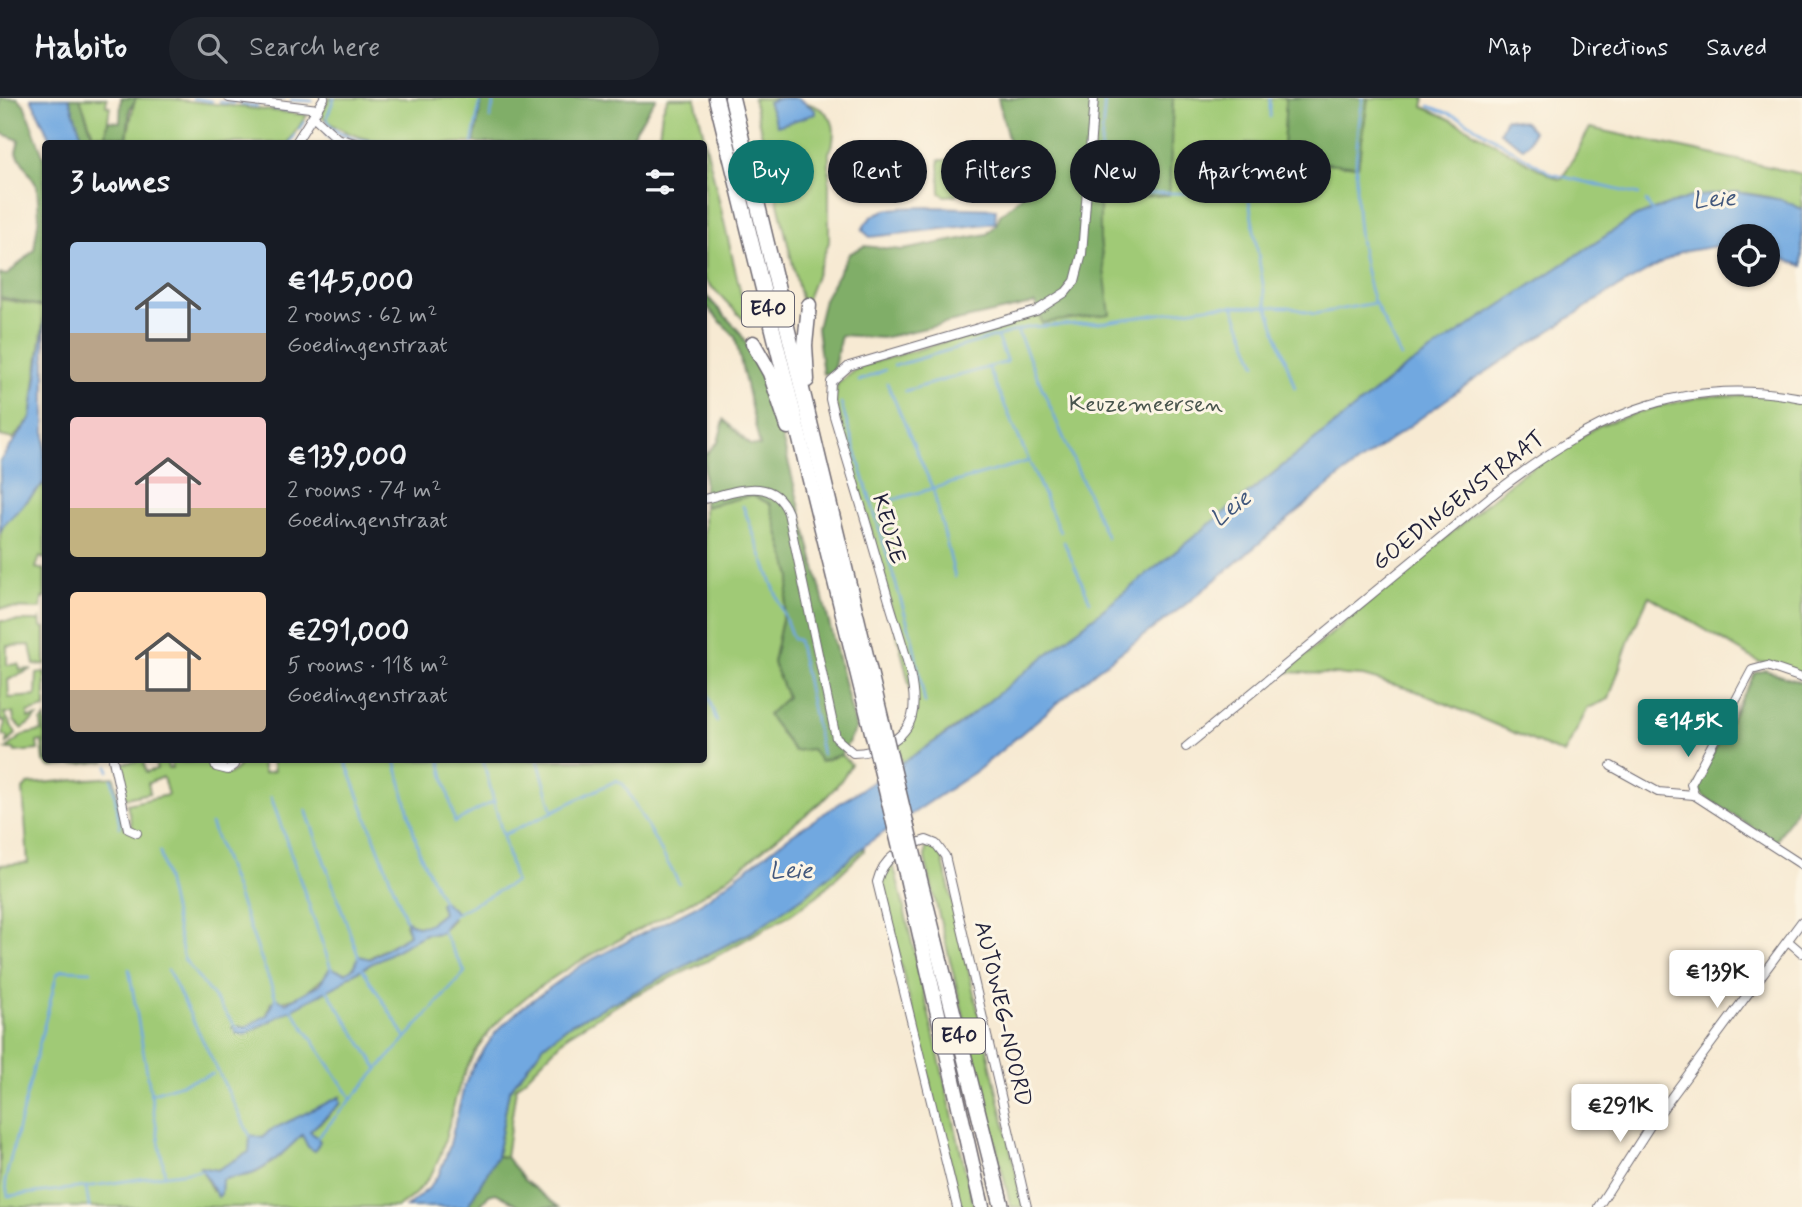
<!DOCTYPE html>
<html lang="en">
<head>
<meta charset="utf-8">
<style>
  body { margin:0; font-family:Mynerve,sans-serif; background:#20242c; color:#f1f3f6; height:100vh; display:flex; flex-direction:column; font-size:26px; white-space:nowrap }
  * { box-sizing:border-box; margin:0 }
  p { font-size:23px; color:#9ea1a6 }
  .icon { flex:none; width:38px; height:38px; fill:none; stroke:currentColor; stroke-width:2; stroke-linecap:round; stroke-linejoin:round }
  .map { position:relative; flex:1; overflow:hidden }
  .sheet { position:absolute; left:42px; top:42px; width:665px; height:623px; display:flex; flex-direction:column; background:#171b24; border-radius:7px; box-shadow:0 2px 5px #0004 }
  .sheet>* { flex:none }
  .top-card { position:absolute; left:728px; top:42px; width:665px; height:63px; display:flex; gap:14px }
  .controls { position:absolute; left:1717px; top:126px; display:grid; gap:14px }
  .controls a { display:grid; place-items:center; width:63px; height:63px; border-radius:50%; background:#171b24; box-shadow:0 2px 5px #0004; font-size:35px }
  .price { position:absolute; translate:-50% -60px; padding:0 16px; border-radius:7px; background:#fff; color:#222; font-size:23px; line-height:46px; filter:drop-shadow(0 2px 4px #0008) }
  .price::after { content:''; position:absolute; left:50%; top:42px; width:21px; height:16px; margin-left:-10px; background:inherit; clip-path:polygon(0 0,100% 0,50% 100%) }
  .price.current { background:#0f766e; color:#fff }
  ul { padding:0; list-style:none }
  li { display:flex; align-items:center; gap:21px; height:175px; padding:0 28px }
  li span { display:grid; place-items:center; flex:none; width:196px; height:140px; border-radius:7px; color:#555 }
  li>.icon { margin-inline-start:auto }
  span .icon { width:84px; height:84px; fill:#fffc; stroke-width:1 }
  li b { font-size:30px }
  h2 { display:flex; justify-content:space-between; align-items:center; height:84px; padding:0 28px; font-size:30px }
  .tag { padding:0 24px; border-radius:32px; background:#171b24; box-shadow:0 2px 5px #0004; font-size:24px; line-height:63px }
  .tag.current { background:#0f766e; color:#fff }
  header { display:flex; align-items:center; gap:42px; box-sizing:border-box; height:98px; padding:0 35px; background:#171b24; border-bottom:2px solid #363941 }
  header strong { font-size:33px }
  nav { display:flex; gap:38px; margin-inline-start:auto; font-size:24px }
  .search { width:490px; height:63px; background:#20242c; display:flex; align-items:center; gap:18px; box-sizing:border-box; padding:0 24px; border-radius:38px; color:#9ea1a6; font-size:26px }
  .map>svg:first-child { display:block }
</style>
</head>
<body>
<header>
<strong>Habito</strong>
<div class="search"><svg class="icon" aria-label="search" viewBox="0 0 24 24"><circle cx="10" cy="10" r="6"/><path d="M15 15l6 6"/></svg>Search here</div>
<nav><a>Map</a><a>Directions</a><a>Saved</a></nav>
</header>
<div class="map">
<svg width="1802" height="1109" viewBox="0 0 1802 1109">
  <rect width="100%" height="100%" fill="#fcf5e5"/>
  <filter id="ink" filterUnits="userSpaceOnUse"><feTurbulence type="fractalNoise" baseFrequency=".0143" numOctaves="2"/><feDisplacementMap in="SourceGraphic" scale="14" xChannelSelector="R" yChannelSelector="G"/><feConvolveMatrix kernelMatrix="1 2 1 2 8 2 1 2 1" color-interpolation-filters="sRGB"/></filter>
  <filter id="wash" filterUnits="userSpaceOnUse"><feTurbulence type="fractalNoise" baseFrequency=".00686" numOctaves="4" result="noise"/><feDisplacementMap in="SourceGraphic" scale="28" xChannelSelector="R" yChannelSelector="G"/><feGaussianBlur stdDeviation="1.57" result="paint"/><feColorMatrix in="noise" values="0 0 0 0 0 0 0 0 0 0 0 0 0 0 0 0 0 1.4 0 .05"/><feComposite in="paint" operator="in"/></filter>
  <g filter="url(#wash)">
    <rect width="100%" height="100%" fill="#f7ead3"/>
    <g fill="#a0ca76" stroke="#617658" stroke-width="2" fill-rule="evenodd">
      <polygon points="80,0 107,0 106,8 110,8 106,37 93,36"/>
      <polygon points="135,0 174,1 307,17 288,45 137,46 138,42 127,40"/>
      <path d="M 329,0 L 482,0 L 474,45 C 423,45 360,54 320,17 Z"/>
      <polygon points="668,0 695,0 748,226 704,181 704,46 658,46 662,13"/>
      <path d="M 753,0 C 781,0 834,0 834,34 C 833,42 834,48 829,54 L 829,144 L 805,206 L 802,205 Z"/>
      <path d="M 1173,0 L 1287,0 L 1284,61 L 1358,68 L 1368,0 L 1425,0 L 1423,9 C 1471,28 1512,59 1559,81 L 1562,81 L 1590,30 L 1802,76 L 1802,111 C 1773,97 1747,93 1715,96 L 1466,231 L 1402,272 L 994,602 L 902,666 L 897,643 L 916,615 L 880,464 L 835,304 L 837,286 L 861,268 L 1041,216 L 1042,224 L 1109,216 L 1100,142 L 1099,102 L 1169,96 Z"/>
      <polygon points="939,62 949,62 957,97 945,98 940,95"/>
      <polygon points="0,201 45,209 31,320 13,341 0,338"/>
      <polygon points="1773,297 1802,302 1802,576 1776,566 1759,564 1649,498 1630,539 1609,601 1588,610 1564,656 1416,593 1363,578 1286,574 1520,377 1600,327 1656,309 1705,298"/>
      <polygon points="45,384 45,461 40,459 36,470 45,472 45,500 42,500 41,511 0,510 0,436 3,428"/>
      <path d="M 753,397 L 770,406 L 791,478 L 773,565 L 812,651 L 821,663 L 841,657 L 851,666 C 836,696 810,713 785,733 C 753,759 723,787 687,806 C 628,839 567,864 514,909 C 491,928 473,953 462,981 C 442,1033 451,1074 398,1109 L 0,1109 L 0,767 L 28,765 L 23,691 L 28,686 L 114,679 L 124,729 L 132,729 L 127,706 L 168,697 L 163,679 L 148,685 L 150,695 L 126,700 L 118,666 L 143,662 L 146,674 L 157,671 L 155,665 L 167,663 L 168,670 L 172,670 L 171,662 L 186,664 L 205,662 C 214,670 230,688 241,664 L 264,662 L 261,663 L 264,675 L 274,673 L 272,662 L 704,662 L 704,409 ZM 440,805 L 453,821 L 440,835 L 425,836 L 349,878 L 342,885 L 236,935 L 240,928 L 246,930 L 267,917 L 271,904 C 305,902 309,891 334,871 L 346,875 C 365,861 388,850 410,836 L 405,827 L 427,828 L 443,815 ZM 340,999 L 329,1018 L 309,1033 L 314,1039 L 306,1041 L 302,1037 C 288,1050 273,1066 255,1075 C 245,1079 232,1078 222,1082 L 221,1096 L 212,1093 L 201,1069 L 217,1072 L 249,1054 L 269,1033 Z"/>
      <polygon points="40,519 41,529 45,530 45,566 34,567 30,547 7,548 7,567 19,566 20,572 32,571 8,582 9,600 36,598 37,575 45,574 45,610 28,615 28,620 37,619 22,631 14,623 13,615 4,615 16,636 7,645 7,638 3,638 5,623 0,623 0,523 40,523"/>
      <polygon points="45,620 46,662 106,663 51,669 44,664 42,643 37,644 38,652 15,654 14,651 6,651 23,637 42,633 41,624"/>
      <polygon points="926,745 934,748 942,759 1024,1109 1011,1109 925,761"/>
      <polygon points="864,748 864,753 818,797 791,816 709,862 629,900 568,937 516,990 506,1059 497,1058 509,993 544,947 569,927 752,834 810,794"/>
      <polygon points="890,764 896,776 974,1109 961,1109 880,784"/>
    </g>
    <g fill="#80ae67" stroke="#516851" stroke-width="2">
      <polygon points="0,0 17,0 24,6 45,63 45,209 0,199 0,176 7,177 34,152 39,118 37,88 16,54 19,42 0,35"/>
      <polygon points="69,0 80,0 95,45 84,45"/>
      <polygon points="121,0 135,0 135,4 130,10 127,40 106,37 108,23 120,24"/>
      <polygon points="482,0 656,0 627,45 474,45"/>
      <polygon points="998,0 1173,0 1169,97 1100,102 1100,142 1110,216 1042,225 1036,205 882,240 841,237 833,274 823,276 817,230 824,201 849,156 864,148 903,152 987,136 996,127 1000,117 1022,98"/>
      <polygon points="1286,0 1368,0 1358,68 1248,58 1246,45 1283,48"/>
      <polygon points="704,195 739,233 767,280 856,631 841,657 820,663 812,651 794,653 768,617 787,599 773,565 791,478 770,406 753,397 704,409 704,358 718,344 724,322 750,347 760,348 735,239 704,206"/>
      <polygon points="1765,572 1802,585 1802,700 1776,744 1703,698 1696,688 1755,575"/>
      <polygon points="497,1058 506,1059 525,1083 559,1109 522,1109 496,1095 489,1097 479,1109 467,1109"/>
    </g>
    <g fill="#71a8e0" stroke="#4a658e" stroke-width="2">
      <polygon points="31,0 69,0 84,45 52,45"/>
      <polygon points="781,0 798,0 815,12 815,16 777,28 768,4"/>
      <polygon points="1506,20 1525,24 1533,33 1529,45 1523,50 1500,34"/>
      <polygon points="1736,94 1783,102 1802,111 1802,168 1768,155 1768,138 1729,138 1729,146 1681,154 1605,197 1469,285 1339,379 1185,507 1097,572 978,672 868,745 810,794 752,834 569,927 544,947 509,993 497,1058 467,1109 406,1109 429,1090 439,1076 449,1050 464,989 473,968 496,934 520,911 583,866 700,806 791,737 954,631 1402,272 1636,118 1691,99"/>
      <path d="M 930,109 L 996,111 L 995,125 L 870,139 L 862,132 C 874,105 905,110 930,109 Z"/>
      <polygon points="45,222 45,384 3,428 0,436 0,363 31,320"/>
      <path d="M 443,803 L 456,814 L 440,835 L 425,836 L 349,878 L 342,885 L 244,937 L 236,935 L 233,929 L 246,929 L 267,917 L 275,900 L 286,905 L 319,887 L 330,870 L 346,875 L 354,869 L 359,858 L 370,861 L 409,837 L 405,821 C 419,835 431,826 443,815 L 440,805 Z"/>
      <path d="M 339,999 L 341,1005 L 310,1033 L 320,1043 L 315,1053 L 308,1049 L 302,1037 C 288,1050 273,1066 254,1075 C 245,1079 232,1078 222,1082 L 221,1096 L 218,1099 L 200,1069 L 217,1072 L 249,1054 L 250,1037 L 263,1040 L 269,1033 Z"/>
    </g>
    <g fill="none" stroke-linecap="round" stroke-linejoin="round">
      <g stroke="#71a8e0" stroke-width="2.5">
        <polyline points="193,0 212,3"/>
        <polyline points="273,0 284,1"/>
        <path d="M 334,0 L 327,19 C 332,45 377,43 398,46"/>
        <polyline points="1105,0 1097,94 1248,96 1266,204 1295,290"/>
        <path d="M 1363,0 C 1351,66 1354,140 1374,204"/>
        <polyline points="291,2 312,3"/>
        <polyline points="220,4 234,5"/>
        <polyline points="241,6 257,8"/>
        <polyline points="1429,8 1461,20 1552,76 1639,97"/>
        <polyline points="273,10 291,12"/>
        <polyline points="1270,19 1270,0"/>
        <polyline points="490,20 495,0"/>
        <polyline points="299,32 304,24"/>
        <polyline points="325,36 337,46"/>
        <polyline points="290,46 295,37"/>
        <polyline points="301,46 309,33"/>
        <polyline points="472,46 481,0"/>
        <polyline points="582,46 607,44"/>
        <polyline points="1646,103 1653,115"/>
        <polyline points="1233,208 1256,266"/>
        <polyline points="1017,232 1107,440"/>
        <polyline points="894,268 1029,229 1105,224 1213,208 1289,209 1314,216 1375,205 1401,259"/>
        <polyline points="988,269 1060,434"/>
        <polyline points="859,283 885,272"/>
        <polyline points="887,285 933,391 955,479"/>
        <polyline points="905,293 1007,264 997,239"/>
        <polyline points="841,305 912,539 925,605"/>
        <polyline points="885,404 1029,363"/>
        <polyline points="743,408 793,541 798,542 822,656"/>
        <polyline points="1064,444 1090,503"/>
        <polyline points="704,586 717,624"/>
        <polyline points="345,662 406,822"/>
        <polyline points="395,662 419,754 443,804"/>
        <polyline points="440,662 455,724 494,703"/>
        <polyline points="108,668 109,673"/>
        <polyline points="112,681 120,729"/>
        <polyline points="271,699 332,873"/>
        <polyline points="306,712 359,860"/>
        <polyline points="553,713 617,682 624,687 679,785"/>
        <polyline points="211,726 277,903"/>
        <polyline points="503,737 553,714 538,662"/>
        <polyline points="160,754 184,861 237,930"/>
        <polyline points="453,817 515,784 483,662"/>
        <polyline points="362,870 405,938"/>
        <polyline points="168,872 250,1038"/>
        <polyline points="325,889 378,971"/>
        <polyline points="291,910 352,1001"/>
        <polyline points="150,996 213,976"/>
        <polyline points="315,1042 465,874 441,831"/>
        <polyline points="165,1077 204,1072"/>
        <polyline points="86,1089 8,1098 5,1083 57,876 62,872 91,873"/>
        <polyline points="89,1109 86,1089 165,1077 129,871"/>
      </g>
    </g>
  </g>
  <g filter="url(#ink)">
    <g fill="none" stroke-linecap="round" stroke-linejoin="round">
      <g stroke="#6d6870" stroke-width="10">
        <g id="street">
          <polyline points="229,0 318,11"/>
          <polyline points="313,18 337,40 359,46"/>
          <polyline points="295,46 324,0"/>
          <path d="M 704,401 C 735,394 773,376 788,415 L 836,640 L 853,655 C 875,655 906,642 912,618 C 920,589 897,532 889,503 C 871,441 853,380 834,318 L 830,301 L 831,284 L 849,268 L 1036,213 L 1066,194 L 1075,183 L 1082,156 L 1094,0"/>
          <polyline points="1802,580 1767,568 1752,572 1691,686 1694,697 1802,767"/>
          <path d="M 1186,649 L 1491,398 C 1587,323 1676,275 1802,300"/>
          <polyline points="113,662 128,731 137,735"/>
          <polyline points="214,662 216,669 228,672 235,667 235,662"/>
          <polyline points="1611,668 1658,694 1694,697"/>
          <polyline points="1788,843 1802,855"/>
          <path d="M 957,1109 L 877,784 C 883,759 903,749 926,742 L 936,746 L 945,758 L 1027,1109"/>
          <polyline points="1598,1109 1650,1028 1802,823"/>
        </g>
      </g>
      <g stroke="#6d6870" stroke-width="17">
        <g id="highway">
          <polyline points="716,0 872,634"/>
          <polyline points="732,0 883,628"/>
          <polyline points="753,245 770,275 788,329"/>
          <polyline points="807,282 805,247 809,207"/>
          <polyline points="916,766 1002,1109"/>
          <polyline points="905,771 982,1109"/>
        </g>
      </g>
      <use href="#street" stroke="#fff" stroke-width="8"/>
      <use href="#highway" stroke="#fff" stroke-width="14"/>
      <g stroke="#6d6870" stroke-width="17" stroke-linecap="butt">
        <g id="highway-bridge">
          <polyline points="883,628 916,766"/>
          <polyline points="872,634 905,771"/>
        </g>
      </g>
      <use href="#highway-bridge" stroke="#fff" stroke-width="14"/>
    </g>
  </g>
  <g text-anchor="middle" dominant-baseline="central" stroke-width="6" stroke-linejoin="round" paint-order="stroke">
    <g fill="#fcf5e5" stroke="#63616e" stroke-width="2">
      <rect x="742" y="193.5" width="52" height="35" rx="5"/>
      <rect x="933" y="920.5" width="52" height="35" rx="5"/>
    </g>
    <g font-size="21" font-weight="bold" fill="#22223b">
      <text x="768" y="211">E40</text>
      <text x="959" y="938">E40</text>
    </g>
    <g font-size="23" fill="#48544d" stroke="#fcf5e5">
      <text x="1146" y="307">Keuzemeersen</text>
    </g>
    <g font-size="23" fill="#22223b" stroke="#fcf5e5">
      <text transform="translate(1459 403) rotate(-38)">GOEDINGENSTRAAT</text>
      <text transform="translate(888 431) rotate(74)">KEUZE</text>
      <text transform="translate(1002 916) rotate(77)">AUTOWEG-NOORD</text>
    </g>
    <g font-size="24" font-style="italic" fill="#42587d" stroke="#fcf5e5">
      <text transform="translate(1714 102) rotate(-4)">Leie</text>
      <text transform="translate(1231 411) rotate(-38)">Leie</text>
      <text x="791" y="773">Leie</text>
    </g>
  </g>
</svg>
<div class="controls">
<a><svg class="icon" aria-label="locate" viewBox="0 0 24 24"><circle cx="12" cy="12" r="6"/><path d="M12 2v4M12 18v4M2 12h4M18 12h4"/></svg></a>
</div>
<b class="price current" style="left:1688px;top:661px">€145K</b>
<b class="price" style="left:1717px;top:912px">€139K</b>
<b class="price" style="left:1620px;top:1046px">€291K</b>
<div class="top-card">
<a class="tag current">Buy</a>
<a class="tag">Rent</a>
<a class="tag">Filters</a>
<a class="tag">New</a>
<a class="tag">Apartment</a>
</div>
<section class="sheet">
<h2>3 homes<svg class="icon" aria-label="filters" viewBox="0 0 24 24"><path d="M4 7h16M4 17h16"/><circle cx="9" cy="7" r="2"/><circle cx="15" cy="17" r="2"/></svg></h2>
<ul>
<li><span style="background:linear-gradient(#a9c7e8 65%,#b9a48a 0)"><svg class="icon" aria-label="home" viewBox="0 0 24 24"><path d="M3 11l9-7 9 7M6 9v11h12V9"/></svg></span><div><b>€145,000</b><p>2 rooms · 62 m²</p><p>Goedingenstraat</p></div></li>
<li><span style="background:linear-gradient(#f6c9c9 65%,#c2b280 0)"><svg class="icon" aria-label="home" viewBox="0 0 24 24"><path d="M3 11l9-7 9 7M6 9v11h12V9"/></svg></span><div><b>€139,000</b><p>2 rooms · 74 m²</p><p>Goedingenstraat</p></div></li>
<li><span style="background:linear-gradient(#ffd9b3 70%,#b9a48a 0)"><svg class="icon" aria-label="home" viewBox="0 0 24 24"><path d="M3 11l9-7 9 7M6 9v11h12V9"/></svg></span><div><b>€291,000</b><p>5 rooms · 118 m²</p><p>Goedingenstraat</p></div></li>
</ul>
</section>
</div>
</body>
</html>
